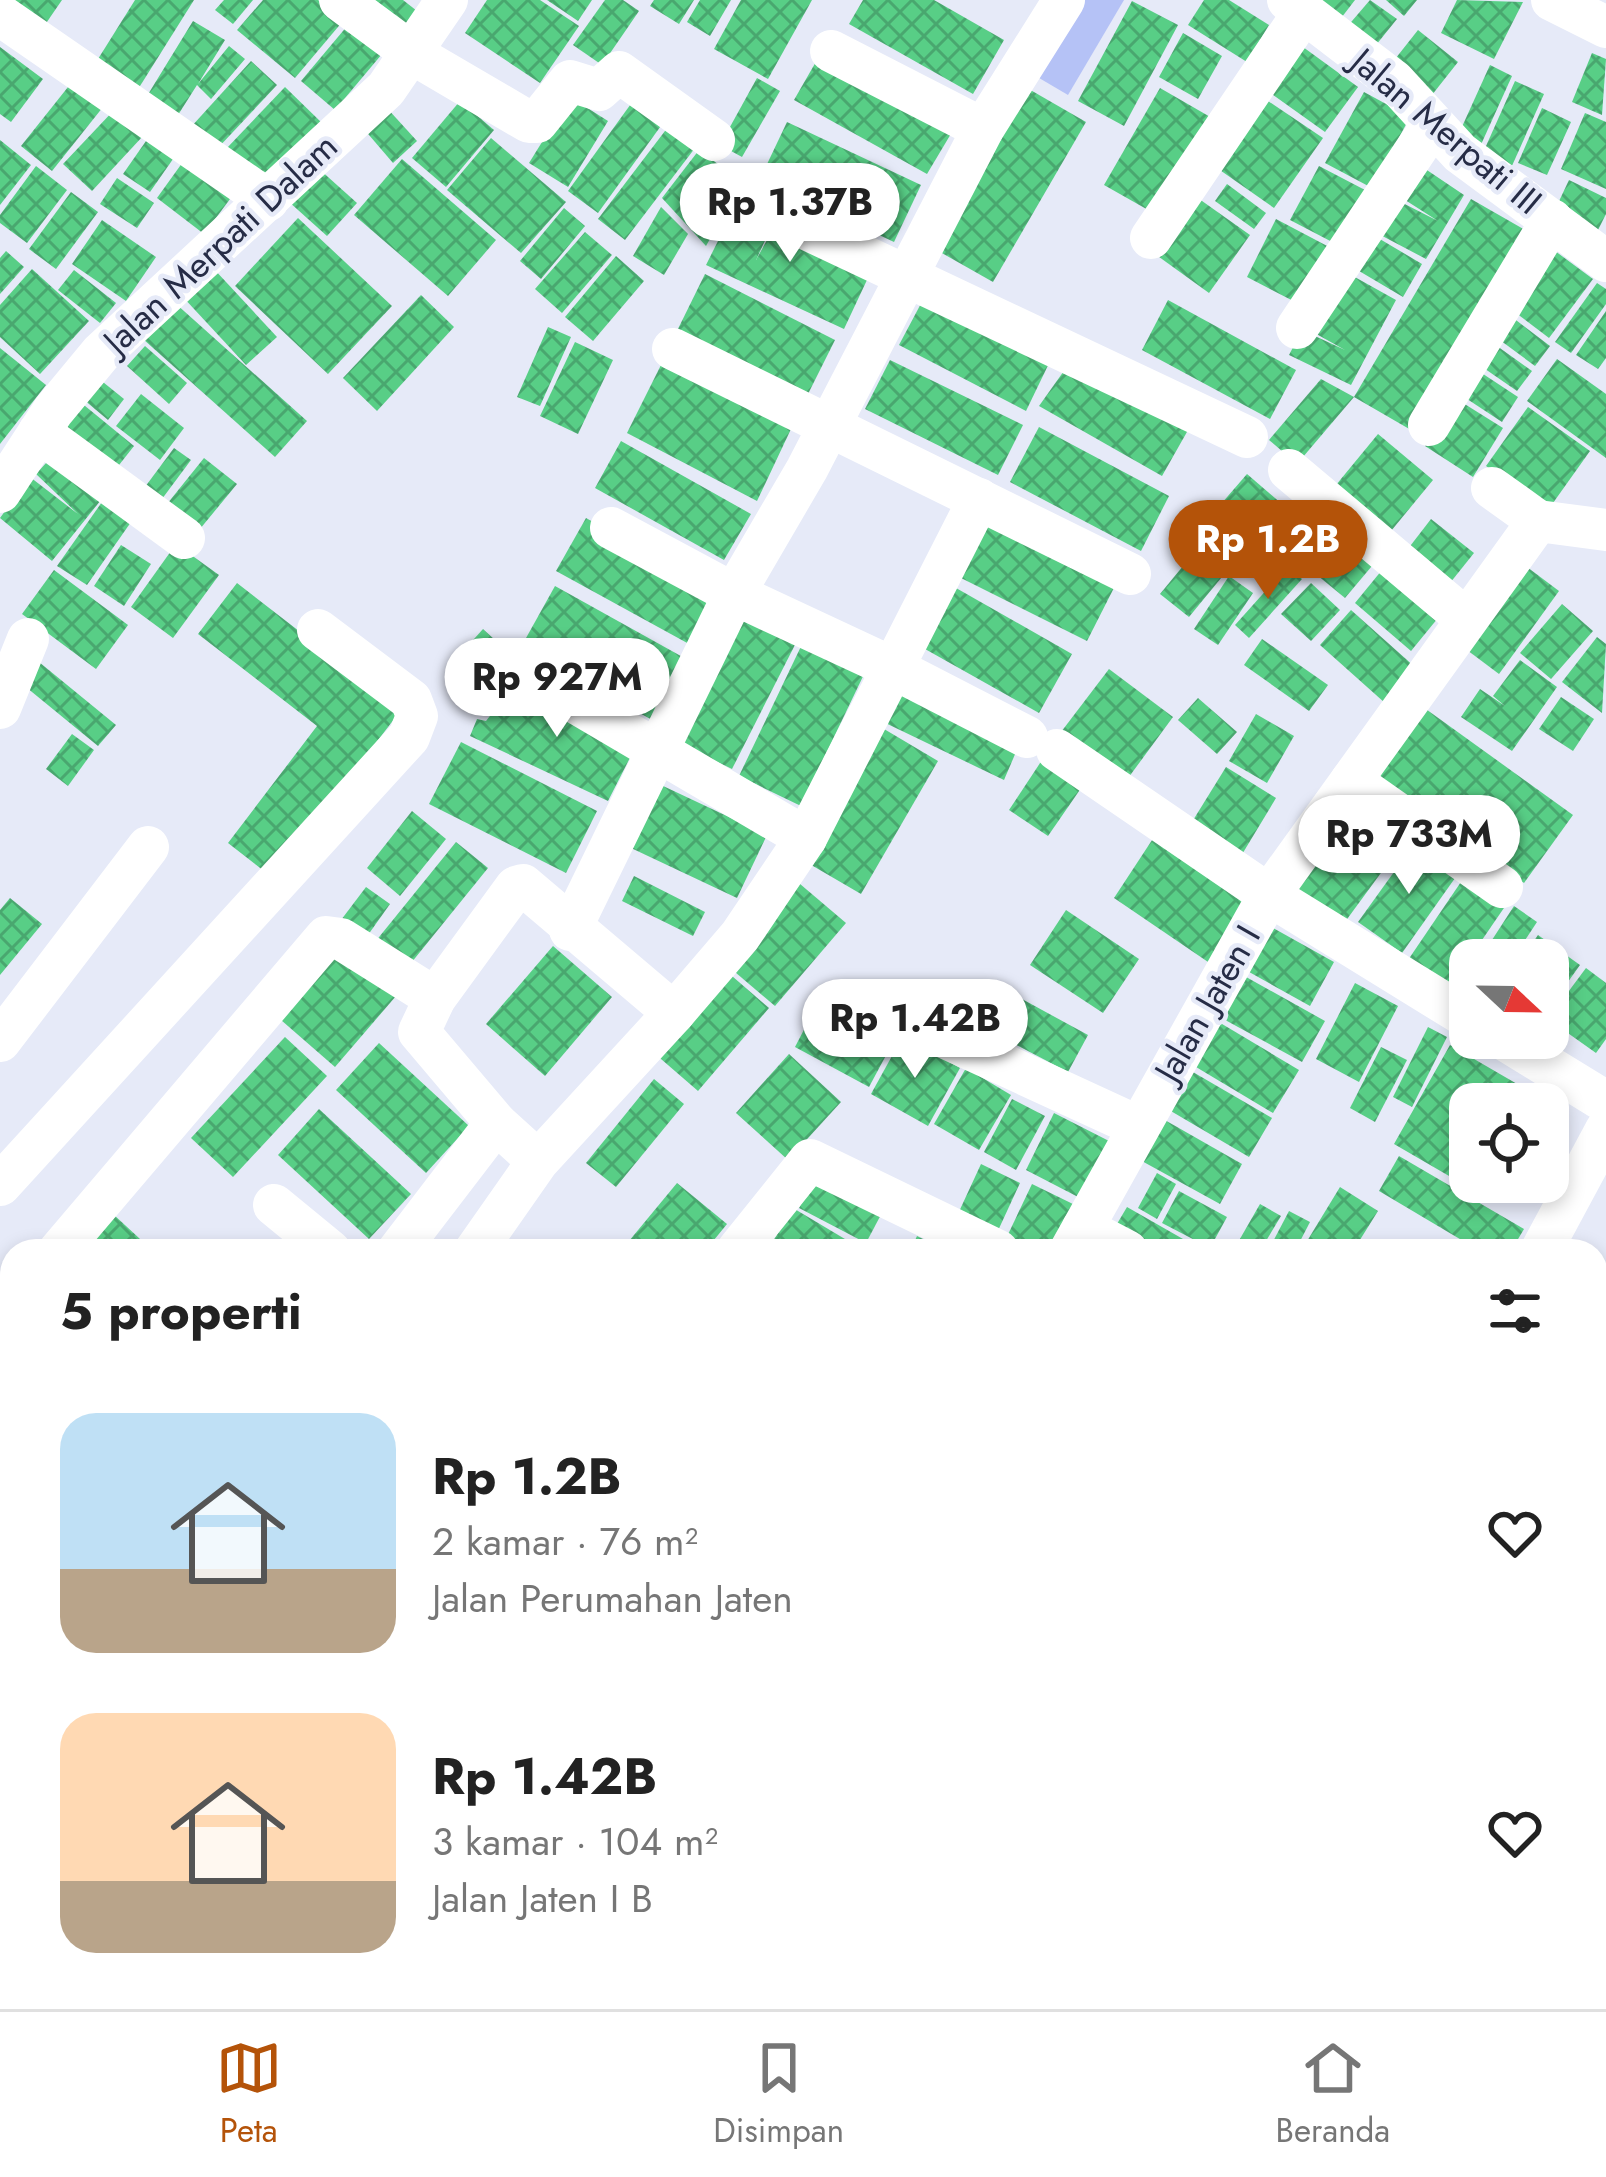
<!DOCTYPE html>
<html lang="id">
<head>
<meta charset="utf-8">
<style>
  body { margin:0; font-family:Jost,sans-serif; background:#f6f6f6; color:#222; height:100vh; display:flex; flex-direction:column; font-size:45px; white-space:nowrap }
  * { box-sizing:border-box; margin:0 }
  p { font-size:39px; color:#767676 }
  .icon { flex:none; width:66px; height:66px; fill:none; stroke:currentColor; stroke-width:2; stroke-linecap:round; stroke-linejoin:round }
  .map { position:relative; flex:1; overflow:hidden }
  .side { position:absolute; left:0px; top:1239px; width:1608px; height:771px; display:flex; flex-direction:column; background:#fff; border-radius:36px 36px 0 0; box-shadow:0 6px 18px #0003 }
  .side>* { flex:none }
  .needle { width:78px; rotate:112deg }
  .fabs { position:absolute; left:1449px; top:939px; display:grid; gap:24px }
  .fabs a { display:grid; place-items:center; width:120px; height:120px; border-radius:24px; background:#fff; box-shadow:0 6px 18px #0003; font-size:60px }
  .price { position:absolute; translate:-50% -102px; padding:0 27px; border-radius:42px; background:#fff; color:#222; font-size:39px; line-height:78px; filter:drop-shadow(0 3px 6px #0008) }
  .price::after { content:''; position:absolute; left:50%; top:72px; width:36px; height:27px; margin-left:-18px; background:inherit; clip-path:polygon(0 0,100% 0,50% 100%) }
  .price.current { background:#b45309; color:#fff }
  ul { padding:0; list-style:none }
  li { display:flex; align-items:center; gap:36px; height:300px; padding:0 60px }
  li span { display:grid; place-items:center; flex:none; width:336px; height:240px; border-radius:36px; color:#555 }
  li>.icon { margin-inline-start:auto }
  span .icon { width:144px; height:144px; fill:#fffc; stroke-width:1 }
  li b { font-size:51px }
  h2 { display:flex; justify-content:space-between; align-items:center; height:144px; padding:0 60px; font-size:51px }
  .tab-bar { display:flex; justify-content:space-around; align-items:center; height:168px; border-top:3px solid #e0e0e0; background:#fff; font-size:33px; color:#767676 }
  .tab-bar a { display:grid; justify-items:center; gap:6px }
  .tab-bar .current { color:#b45309 }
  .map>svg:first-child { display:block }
</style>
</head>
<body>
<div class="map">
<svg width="1606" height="2009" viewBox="0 0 1606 2009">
  <defs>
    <pattern id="building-cross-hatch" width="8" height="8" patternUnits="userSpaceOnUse" patternTransform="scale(3)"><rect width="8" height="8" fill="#58ce86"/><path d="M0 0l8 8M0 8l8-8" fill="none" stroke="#49a76f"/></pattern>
  </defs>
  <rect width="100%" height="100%" fill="#e6eaf8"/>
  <polygon fill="#b5c2f6" points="1078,0 1124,0 1068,95 1034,75"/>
  <g fill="url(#building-cross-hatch)">
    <polygon points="0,0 62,0 38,35"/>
    <polygon points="135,0 194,0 135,94 93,67"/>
    <polygon points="224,0 253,0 233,24 215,10"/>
    <polygon points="263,0 318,0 343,21 295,78 237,30"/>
    <polygon points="350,0 403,0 417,11 398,36"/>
    <polygon points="487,0 540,0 579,26 540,83 465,33"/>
    <polygon points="547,0 592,0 578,21"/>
    <polygon points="605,0 623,0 639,11 602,65 573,45"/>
    <polygon points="654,0 694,0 679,24 650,6"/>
    <polygon points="700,0 731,0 710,36 687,22"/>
    <polygon points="741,0 812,0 768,79 714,49"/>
    <polygon points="863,0 934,0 1004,40 973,94 849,24"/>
    <polygon points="1204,0 1229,0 1269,25 1247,62 1188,25"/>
    <polygon points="1302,0 1355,0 1335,26"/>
    <polygon points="1370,0 1397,19 1372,50 1346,28"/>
    <polygon points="1386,0 1417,0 1404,16"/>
    <polygon points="1457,0 1523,2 1494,59 1441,33"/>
    <polygon points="1132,1 1178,25 1124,126 1078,101"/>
    <polygon points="193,21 225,40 198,84 229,46 245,59 211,99 197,85 178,115 147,96"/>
    <polygon points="348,25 382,54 335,110 301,81"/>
    <polygon points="1418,30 1458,62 1428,100 1388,68"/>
    <polygon points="1183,33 1222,56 1198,99 1159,77"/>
    <polygon points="0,47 43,79 11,122 0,114"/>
    <polygon points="1303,47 1358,87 1325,132 1269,92"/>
    <polygon points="821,53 958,122 927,174 794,100"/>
    <polygon points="1592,53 1606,59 1602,115 1572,102"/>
    <polygon points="251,61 277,85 216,150 191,127"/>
    <polygon points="1490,65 1512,76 1479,149 1456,140"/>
    <polygon points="757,78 780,91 742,157 720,145"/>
    <polygon points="1515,81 1544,94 1507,177 1478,164"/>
    <polygon points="72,82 103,107 52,171 21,146"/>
    <polygon points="285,87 323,124 264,186 226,149"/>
    <polygon points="1027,88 1086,122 993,282 933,248"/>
    <polygon points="1160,88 1212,118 1157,215 1104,185"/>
    <polygon points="1364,92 1410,117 1372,188 1325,163"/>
    <polygon points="570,97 608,121 568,187 529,163"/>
    <polygon points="1265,99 1323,138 1274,208 1217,168"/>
    <polygon points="460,101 494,130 446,187 412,158"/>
    <polygon points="633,101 663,123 598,213 568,191"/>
    <polygon points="386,107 417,141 393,163 363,128"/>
    <polygon points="1542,108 1571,122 1547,175 1518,163"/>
    <polygon points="115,109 143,136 92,191 63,164"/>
    <polygon points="1585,113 1606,122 1606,189 1561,169"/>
    <polygon points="787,122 921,185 894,242 760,179"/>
    <polygon points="668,127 695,148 625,240 598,219"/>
    <polygon points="153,131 180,149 150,192 123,174"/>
    <polygon points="491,138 566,202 521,253 447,190"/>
    <polygon points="0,140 31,165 0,205"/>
    <polygon points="699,150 742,182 706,246 662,198"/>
    <polygon points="185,159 233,195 204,234 157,198"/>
    <polygon points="402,159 496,240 448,296 354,215"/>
    <polygon points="1412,160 1464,195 1426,259 1371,230 1389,196 1438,221 1391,191"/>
    <polygon points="36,166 67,190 27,243 0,223 0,215"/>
    <polygon points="1319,166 1365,190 1336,244 1290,220"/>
    <polygon points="318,168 357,203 327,236 288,201"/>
    <polygon points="117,178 154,203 137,228 100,204"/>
    <polygon points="1569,180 1606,198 1606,214 1595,236 1552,216"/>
    <polygon points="1227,184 1266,213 1254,229 1215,201"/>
    <polygon points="71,192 98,212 56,269 29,249"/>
    <polygon points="1195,196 1250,235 1209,293 1155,254"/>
    <polygon points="739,199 776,217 756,260 778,220 874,265 844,329 706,265"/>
    <polygon points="1471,199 1527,231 1411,430 1354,397"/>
    <polygon points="661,207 688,234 664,275 633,256"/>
    <polygon points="564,208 585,226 541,279 520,261"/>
    <polygon points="298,218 392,306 328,374 235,286"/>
    <polygon points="1276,219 1331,248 1301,305 1247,277"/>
    <polygon points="102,220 156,257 126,301 72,264"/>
    <polygon points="585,232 612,255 562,313 535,289"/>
    <polygon points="1368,232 1422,264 1403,297 1349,265"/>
    <polygon points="1551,248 1593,279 1549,338 1508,307"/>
    <polygon points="6,251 24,267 0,294 0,258"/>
    <polygon points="616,256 644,281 593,341 565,317"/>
    <polygon points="213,268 277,337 246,365 182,296"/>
    <polygon points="32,269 89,321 40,374 0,337 0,305"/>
    <polygon points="74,270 116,303 100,323 58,290"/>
    <polygon points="1344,271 1396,300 1351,385 1289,355 1302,330 1345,350 1311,331"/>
    <polygon points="705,274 835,340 805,400 675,335"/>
    <polygon points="1597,283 1606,289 1606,304 1571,353 1555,342"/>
    <polygon points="421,295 454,327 377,411 343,378"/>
    <polygon points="925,296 1054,353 1026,411 899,345"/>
    <polygon points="1168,300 1296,370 1270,419 1142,350"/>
    <polygon points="175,303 307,421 275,457 143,339"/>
    <polygon points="1606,311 1606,358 1598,369 1576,355"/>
    <polygon points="1508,314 1550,346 1535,366 1493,335"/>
    <polygon points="548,327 571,337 540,406 517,397"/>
    <polygon points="1490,341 1532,371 1517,391 1475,362"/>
    <polygon points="575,342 613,360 578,434 540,416"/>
    <polygon points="145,346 187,383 169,404 127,366"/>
    <polygon points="0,348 46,385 0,444"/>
    <polygon points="1557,359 1606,394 1606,458 1527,401"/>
    <polygon points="890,360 1023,425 998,475 865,409"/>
    <polygon points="1071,361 1196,416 1162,476 1039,406"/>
    <polygon points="661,365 791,429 757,501 627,433"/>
    <polygon points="1474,368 1518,397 1502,422 1458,393"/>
    <polygon points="93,374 124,399 108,420 77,394"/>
    <polygon points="1321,379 1354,397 1297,464 1269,440"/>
    <polygon points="141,394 184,428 160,460 116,426"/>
    <polygon points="1455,398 1503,428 1473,477 1425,446"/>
    <polygon points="79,401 134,446 108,479 53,434"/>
    <polygon points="1528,407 1590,451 1548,510 1486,466"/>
    <polygon points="1039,427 1169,496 1141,551 1010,482"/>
    <polygon points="1378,434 1433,480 1391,531 1336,485"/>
    <polygon points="621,441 751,514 724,560 595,488"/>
    <polygon points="174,448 191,460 156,507 139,495"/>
    <polygon points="57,451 105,495 52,561 0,518 30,477 78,514 36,474"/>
    <polygon points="204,458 237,484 195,535 163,509"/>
    <polygon points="1247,474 1304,523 1273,560 1215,511"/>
    <polygon points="109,492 138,512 87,585 57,566"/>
    <polygon points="983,504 1121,574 1087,641 949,572"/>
    <polygon points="586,518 718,592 689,644 556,571"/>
    <polygon points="1431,519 1474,553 1446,588 1404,554"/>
    <polygon points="1331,522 1377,560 1345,598 1300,561"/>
    <polygon points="176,544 219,575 173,638 131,607"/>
    <polygon points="121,545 151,564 124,606 94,586"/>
    <polygon points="1197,549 1226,572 1189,617 1160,594"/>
    <polygon points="1519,561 1559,591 1499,674 1459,644"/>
    <polygon points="1288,566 1302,579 1249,638 1235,625"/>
    <polygon points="54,570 128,625 96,669 22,614"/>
    <polygon points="1382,570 1438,618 1411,651 1355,603"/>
    <polygon points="1229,576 1253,593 1218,645 1194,629"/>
    <polygon points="942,580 1072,654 1039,713 909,640"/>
    <polygon points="237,583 401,710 273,878 228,843 317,726 198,634"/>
    <polygon points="1311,583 1340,610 1311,641 1281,614"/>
    <polygon points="555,586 688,660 654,721 521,647"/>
    <polygon points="739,601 801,633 732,769 670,739"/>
    <polygon points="1562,604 1593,631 1551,679 1520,653"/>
    <polygon points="1351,610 1416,668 1385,703 1320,645"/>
    <polygon points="483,629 519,662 484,701 448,668"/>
    <polygon points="1597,637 1606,644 1602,713 1562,682"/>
    <polygon points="805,638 867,668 801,806 739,776"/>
    <polygon points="1262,639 1328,685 1309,711 1244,665"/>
    <polygon points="1520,660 1557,687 1512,751 1461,717 1480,689 1505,706 1493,696"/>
    <polygon points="39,662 116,725 98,746 21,683"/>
    <polygon points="1109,669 1173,717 1123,785 1058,736"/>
    <polygon points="897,676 1022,738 1004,780 875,718"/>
    <polygon points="518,680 637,744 608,801 470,736 477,719 486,721"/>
    <polygon points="1561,697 1594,719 1573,751 1539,729"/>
    <polygon points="1198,698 1237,732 1217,754 1178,720"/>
    <polygon points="1423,707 1573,815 1524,883 1374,775"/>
    <polygon points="1256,714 1294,736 1267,783 1229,761"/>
    <polygon points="879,726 938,761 861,894 801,859"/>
    <polygon points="72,734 94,750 68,786 46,769"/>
    <polygon points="461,742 597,811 566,873 429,804"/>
    <polygon points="1046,754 1086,781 1048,836 1009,810"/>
    <polygon points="1226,767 1276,798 1238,861 1187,830"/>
    <polygon points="661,785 767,835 737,898 631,848"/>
    <polygon points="1355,797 1408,836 1342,926 1289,886"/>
    <polygon points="412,811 446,839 400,896 367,868"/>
    <polygon points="1158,831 1256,897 1211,964 1114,898"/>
    <polygon points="1417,840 1460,871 1402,953 1358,922"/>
    <polygon points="456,842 488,868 403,973 371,947"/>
    <polygon points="634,876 705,912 693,936 622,901"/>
    <polygon points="1465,876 1506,905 1447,991 1406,963"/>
    <polygon points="793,878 846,923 775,1006 722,961"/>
    <polygon points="366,887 390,904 363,942 338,924"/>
    <polygon points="10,898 42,924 0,975 0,910"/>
    <polygon points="1514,906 1537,922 1512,960 1479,960"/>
    <polygon points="1066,910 1139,959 1103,1013 1030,965"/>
    <polygon points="1266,924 1334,962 1310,1006 1242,968"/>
    <polygon points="1538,935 1580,965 1565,986 1548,975 1548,960 1523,957"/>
    <polygon points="553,946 612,997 545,1076 486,1024"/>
    <polygon points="342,949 396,996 335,1067 281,1020"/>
    <polygon points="717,963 769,1008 698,1091 646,1046"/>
    <polygon points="1586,968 1606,983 1606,1039 1596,1053 1548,1019"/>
    <polygon points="1239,973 1325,1021 1302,1062 1216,1015"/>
    <polygon points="1355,983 1398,1006 1359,1082 1316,1059"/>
    <polygon points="1009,992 1088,1035 1068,1072 988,1030"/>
    <polygon points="823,993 898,1033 869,1087 795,1047"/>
    <polygon points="1217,1021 1299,1070 1273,1113 1191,1064"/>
    <polygon points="1428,1027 1447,1037 1412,1107 1393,1097"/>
    <polygon points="903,1036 960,1068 928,1126 871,1094"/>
    <polygon points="285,1037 327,1076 233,1177 191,1138"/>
    <polygon points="379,1043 469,1126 426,1173 336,1090"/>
    <polygon points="1450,1045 1524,1088 1515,1104 1470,1104 1468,1187 1394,1144"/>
    <polygon points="1381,1047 1407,1060 1375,1122 1350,1108"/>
    <polygon points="789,1054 841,1102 788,1160 736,1113"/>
    <polygon points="966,1068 1011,1095 979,1150 934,1124"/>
    <polygon points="1186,1068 1272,1118 1249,1157 1164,1107"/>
    <polygon points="654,1079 684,1104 616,1187 586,1163"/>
    <polygon points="1012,1099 1045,1116 1016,1170 984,1152"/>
    <polygon points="319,1109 411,1194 369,1239 278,1155"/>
    <polygon points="1054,1113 1109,1141 1080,1198 1026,1170"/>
    <polygon points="1163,1119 1242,1164 1220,1204 1140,1160"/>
    <polygon points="1399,1156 1524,1229 1511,1251 1480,1251 1379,1191"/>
    <polygon points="981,1164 1020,1183 996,1235 957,1216"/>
    <polygon points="1157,1173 1176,1184 1157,1219 1138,1208"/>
    <polygon points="816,1174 884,1209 866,1243 799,1208"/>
    <polygon points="677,1183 727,1224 705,1251 642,1251 629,1241"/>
    <polygon points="1032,1184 1075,1205 1053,1251 1011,1251 1002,1247"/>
    <polygon points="1340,1187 1378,1211 1353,1251 1301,1251"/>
    <polygon points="1179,1191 1227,1217 1210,1248 1162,1223"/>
    <polygon points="1260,1204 1281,1216 1260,1251 1233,1251"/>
    <polygon points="1127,1207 1204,1251 1141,1251 1111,1234"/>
    <polygon points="793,1208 865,1251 767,1251"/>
    <polygon points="1289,1211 1310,1222 1295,1251 1268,1251"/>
    <polygon points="113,1214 153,1251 79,1251"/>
    <polygon points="917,1236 947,1251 910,1251"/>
    <polygon points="3,1343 12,1351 12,1406 0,1395"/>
    <polygon points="0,1419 12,1430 12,1459 0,1472"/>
    <polygon points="0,1872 12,1889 12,1998 88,1998 93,2006 88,2009 0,2009"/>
    <polygon points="1606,1934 1606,2009 1571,2009 1576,1998 1596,1998 1596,1955"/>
    <polygon points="510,1998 624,1998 616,2009 526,2009"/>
    <polygon points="705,1998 783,1998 809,2009 700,2009"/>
    <polygon points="977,1998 1063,1998 1087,2009 972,2009"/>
    <polygon points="1091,1998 1164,1998 1160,2009 1105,2009 1089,2003"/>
    <polygon points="1304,1998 1360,1998 1356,2009 1300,2009"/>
  </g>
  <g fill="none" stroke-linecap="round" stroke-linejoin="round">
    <g stroke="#fff" stroke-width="42">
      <polyline points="340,0 413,54 529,122 537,122 570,81 599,90 619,72 714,140"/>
      <polyline points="1288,0 1394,81 1460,153 1606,261"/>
      <polyline points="1552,0 1606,27"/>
      <polyline points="0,15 268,200"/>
      <polyline points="831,51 983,129"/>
      <polyline points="745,200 1247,437"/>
      <polyline points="1151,238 1304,12"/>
      <polyline points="1297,328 1433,124"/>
      <polyline points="673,349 1130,574"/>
      <polyline points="1429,425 1552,220"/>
      <polyline points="39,432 184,538"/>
      <polyline points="1289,470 1466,619"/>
      <polyline points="0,492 53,411 101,353 386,89 447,0"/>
      <polyline points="1538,521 1606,530"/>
      <polyline points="611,528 734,594 893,668 979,499"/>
      <polyline points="537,680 806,838"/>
      <polyline points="0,708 28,639"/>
      <polyline points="1057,750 1269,895 1470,1019"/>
      <polyline points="1351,781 1502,887"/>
      <polyline points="570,930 734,594 807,469 983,129 1064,0"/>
      <polyline points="885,1010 1137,1126"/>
      <polyline points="674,1013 740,936 806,838 893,668 1027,737"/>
      <polyline points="1502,1038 1606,1102"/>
      <polyline points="0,1041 148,847"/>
      <polyline points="0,1185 409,737 417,716 411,700 318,630"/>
      <polyline points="274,1205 330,1251"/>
      <polyline points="1083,1228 1127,1251"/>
      <polyline points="59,1251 326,937 341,939 435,998"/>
      <polyline points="398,1251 496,1123"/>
      <polyline points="475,1251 538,1161 674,1013 523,885 516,887 435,998 419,1032 496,1123 538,1161"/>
      <polyline points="737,1251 810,1160 998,1251"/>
      <polyline points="1070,1251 1269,895 1538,521 1492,488"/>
      <polyline points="1541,1251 1606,1130"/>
      <polyline points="1596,1319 1606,1327"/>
      <polyline points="0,1320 12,1306"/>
      <polyline points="0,1799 12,1815"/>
      <polyline points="1213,1998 1240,2009"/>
      <polyline points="648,2009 652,1998"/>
      <polyline points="687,2009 692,1998"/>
      <polyline points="1281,2009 1284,1998"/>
      <polyline points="1487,2009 1492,1998"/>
    </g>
    <g stroke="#f2e1a4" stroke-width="51">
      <polyline points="0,1622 12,1638"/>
      <polyline points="0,1679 12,1696"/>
      <polyline points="278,1998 292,2009"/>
      <polyline points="334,1998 351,2009"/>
    </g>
  </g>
  <g text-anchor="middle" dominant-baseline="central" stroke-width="9" stroke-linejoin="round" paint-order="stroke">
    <g font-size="36" fill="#262c46" stroke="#e6eaf8">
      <text transform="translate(1447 131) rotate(40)">Jalan Merpati III</text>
      <text transform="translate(220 243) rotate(-43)">Jalan Merpati Dalam</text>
      <text transform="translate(1207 1003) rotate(-60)">Jalan Jaten I</text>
    </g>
  </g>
</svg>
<div class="fabs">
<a><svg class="needle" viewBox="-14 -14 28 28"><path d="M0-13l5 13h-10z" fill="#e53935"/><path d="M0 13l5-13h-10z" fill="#767676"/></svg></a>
<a><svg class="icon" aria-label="locate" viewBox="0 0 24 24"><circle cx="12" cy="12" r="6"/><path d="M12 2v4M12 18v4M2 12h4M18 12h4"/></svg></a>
</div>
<b class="price" style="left:790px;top:265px">Rp 1.37B</b>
<b class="price current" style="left:1268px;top:602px">Rp 1.2B</b>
<b class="price" style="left:557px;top:740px">Rp 927M</b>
<b class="price" style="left:1409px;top:897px">Rp 733M</b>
<b class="price" style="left:915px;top:1081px">Rp 1.42B</b>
<section class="side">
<h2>5 properti<svg class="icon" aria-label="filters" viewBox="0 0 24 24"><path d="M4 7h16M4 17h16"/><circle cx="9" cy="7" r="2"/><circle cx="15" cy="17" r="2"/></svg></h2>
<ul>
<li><span style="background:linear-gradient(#bfe0f5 65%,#b9a48a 0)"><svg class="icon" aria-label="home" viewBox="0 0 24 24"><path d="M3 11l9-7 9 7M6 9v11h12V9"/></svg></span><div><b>Rp 1.2B</b><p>2 kamar · 76 m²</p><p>Jalan Perumahan Jaten</p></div><svg class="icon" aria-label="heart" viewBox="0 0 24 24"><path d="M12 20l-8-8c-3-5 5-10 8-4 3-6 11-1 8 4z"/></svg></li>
<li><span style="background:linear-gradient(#ffd9b3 70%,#b9a48a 0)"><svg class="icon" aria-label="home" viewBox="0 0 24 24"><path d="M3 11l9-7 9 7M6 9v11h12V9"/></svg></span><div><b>Rp 1.42B</b><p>3 kamar · 104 m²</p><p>Jalan Jaten I B</p></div><svg class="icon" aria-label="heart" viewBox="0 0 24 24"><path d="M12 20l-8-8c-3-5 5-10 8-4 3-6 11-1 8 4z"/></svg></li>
</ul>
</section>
</div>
<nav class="tab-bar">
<a class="current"><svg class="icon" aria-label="map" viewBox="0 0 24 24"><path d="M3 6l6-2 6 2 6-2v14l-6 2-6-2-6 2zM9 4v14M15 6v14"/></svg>Peta</a>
<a><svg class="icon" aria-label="saved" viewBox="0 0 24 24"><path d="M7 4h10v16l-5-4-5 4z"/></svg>Disimpan</a>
<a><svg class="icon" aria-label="home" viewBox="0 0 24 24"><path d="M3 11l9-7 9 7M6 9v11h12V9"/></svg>Beranda</a>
</nav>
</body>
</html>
